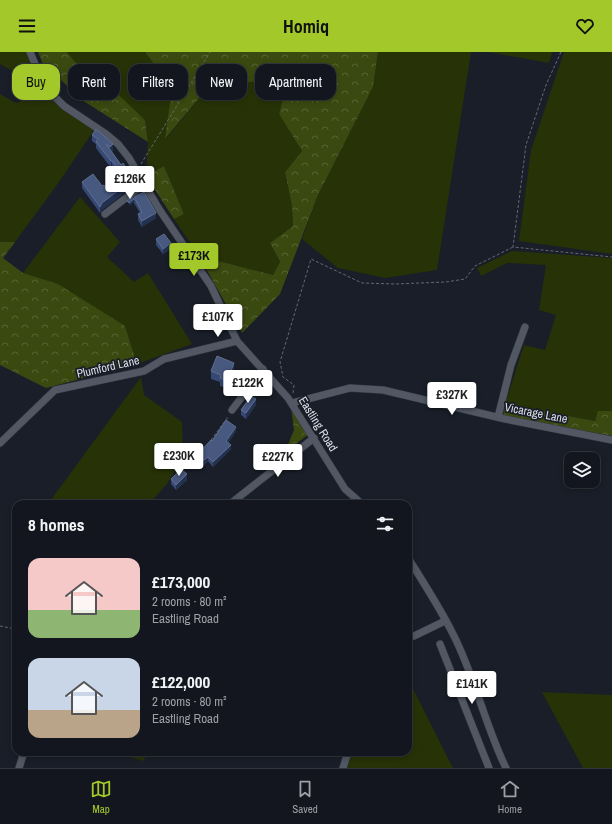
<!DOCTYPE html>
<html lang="en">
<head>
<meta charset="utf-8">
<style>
  body { margin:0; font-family:"Archivo Narrow",sans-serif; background:#1c1f27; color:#f1f3f6; height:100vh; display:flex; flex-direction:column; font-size:15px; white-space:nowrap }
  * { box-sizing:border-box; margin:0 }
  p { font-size:13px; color:#9d9fa4 }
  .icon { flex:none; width:22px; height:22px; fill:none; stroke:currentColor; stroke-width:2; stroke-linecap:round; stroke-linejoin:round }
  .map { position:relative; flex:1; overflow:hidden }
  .panel { position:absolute; left:12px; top:448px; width:400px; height:256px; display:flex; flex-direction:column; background:#13161e; border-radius:12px; box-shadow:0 2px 6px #0003,0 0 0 1px #32353c }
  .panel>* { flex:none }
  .hud { position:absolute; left:12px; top:12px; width:400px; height:36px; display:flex; gap:8px }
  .fabs { position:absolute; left:564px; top:400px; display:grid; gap:8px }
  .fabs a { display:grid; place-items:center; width:36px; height:36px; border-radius:8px; background:#13161e; box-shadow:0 2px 6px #0003,0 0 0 1px #32353c; font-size:20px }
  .price { position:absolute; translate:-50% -34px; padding:0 9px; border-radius:4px; background:#fff; color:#222; font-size:13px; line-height:26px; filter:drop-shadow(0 1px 2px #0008) }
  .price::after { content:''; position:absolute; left:50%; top:24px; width:12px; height:9px; margin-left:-6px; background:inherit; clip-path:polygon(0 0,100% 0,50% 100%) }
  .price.current { background:#a2c929; color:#111 }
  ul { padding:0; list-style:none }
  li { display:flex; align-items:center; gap:12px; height:100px; padding:0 16px }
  li span { display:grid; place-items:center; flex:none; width:112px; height:80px; border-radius:12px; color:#555 }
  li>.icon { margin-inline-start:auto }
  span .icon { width:48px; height:48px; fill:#fffc; stroke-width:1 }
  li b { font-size:17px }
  h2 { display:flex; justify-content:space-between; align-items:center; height:48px; padding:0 16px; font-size:17px }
  .pill { padding:0 14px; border-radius:12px; background:#13161e; box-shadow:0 2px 6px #0003,0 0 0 1px #32353c; font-size:14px; line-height:36px }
  .pill.current { background:#a2c929; color:#111 }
  header { display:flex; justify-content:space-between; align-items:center; height:52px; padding:0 16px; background:#a2c929; color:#111; font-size:18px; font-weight:800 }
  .tab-bar { display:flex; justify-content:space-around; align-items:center; height:56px; border-top:1px solid #32353c; background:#13161e; font-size:11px; color:#9d9fa4 }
  .tab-bar a { display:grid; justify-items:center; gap:2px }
  .tab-bar .current { color:#a2c929 }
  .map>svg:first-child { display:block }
</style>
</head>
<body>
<header><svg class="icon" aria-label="menu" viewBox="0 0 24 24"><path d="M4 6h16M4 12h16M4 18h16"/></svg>Homiq<svg class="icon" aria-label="heart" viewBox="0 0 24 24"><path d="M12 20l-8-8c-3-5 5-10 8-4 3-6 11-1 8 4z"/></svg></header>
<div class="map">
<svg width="612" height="716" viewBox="0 0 612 716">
  <defs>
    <pattern id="forest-crowns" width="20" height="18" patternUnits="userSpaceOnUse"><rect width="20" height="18" fill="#3a490f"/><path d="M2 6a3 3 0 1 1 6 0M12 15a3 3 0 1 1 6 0" fill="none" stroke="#566332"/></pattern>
  </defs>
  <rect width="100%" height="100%" fill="#191e28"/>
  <g fill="#273207">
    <polygon points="0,0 26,0 41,35 0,12"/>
    <polygon points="67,0 145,0 172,36 166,87 210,33 288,27 279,62 302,99 285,120 292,154 293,174 270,191 280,211 273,223 199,204 174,167 184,162 164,114 146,124 148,90 145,68 75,10"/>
    <polygon points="378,0 471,0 437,218 385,226 338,216 302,187 318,143 373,35"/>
    <polygon points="488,0 552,0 549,11"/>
    <polygon points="564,0 612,0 612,202 519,189 531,98"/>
    <polygon points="43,41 94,78 59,130 15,190 0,190 0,42 16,51"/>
    <polygon points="80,145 120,190 107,205 134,230 148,221 192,292 137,312 125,274 23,221"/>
    <polygon points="512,199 612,206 612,359 599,359 595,369 505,352 524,293 545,298 556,263 539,258 546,213 507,211 481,224 477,216"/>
    <polygon points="141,325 144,343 182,370 183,406 167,432 149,452 48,452"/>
    <polygon points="408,627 453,716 346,716 351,700 408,700"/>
    <polygon points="542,640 612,643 612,716 583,716"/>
    <polygon points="113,700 146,700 144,709"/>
  </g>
  <g fill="url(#forest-crowns)">
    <polygon points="38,0 67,0 75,10 108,33 145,68 148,90 82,48 42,10"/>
    <polygon points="145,0 378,0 373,35 318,143 280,242 242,281 199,204 273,223 280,210 270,191 293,174 292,154 285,120 302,99 279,62 288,27 210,33 165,87 172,36"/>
    <polygon points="164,114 184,162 174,167 146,124"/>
    <polygon points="0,190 15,190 3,206 23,221 58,232 125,274 137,312 46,336 0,313"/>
    <polygon points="505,352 595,369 598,359 612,359 612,384 503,364"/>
    <polygon points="291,355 309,382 285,400 294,378"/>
  </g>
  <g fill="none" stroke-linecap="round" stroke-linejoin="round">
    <g stroke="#34373f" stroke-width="8">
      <g id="minor">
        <polyline points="30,0 42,29 50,40 64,54 106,82 118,92 129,106 159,157 211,234 237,289 288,346 345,437 362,452"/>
        <polyline points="105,162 144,132"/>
        <polyline points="292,351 350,336 383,338 505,367 612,388"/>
        <polyline points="232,358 263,317"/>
        <polyline points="498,365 511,313 525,275"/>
        <polyline points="0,391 55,338 144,319 164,307 237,289"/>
        <polyline points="230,452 314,386"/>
        <path d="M 408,506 C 424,531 440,556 453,582 C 475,625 485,673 506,716"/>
        <polyline points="408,585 414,584 445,569"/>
        <polyline points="440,592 489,716"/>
        <polyline points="19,716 24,700"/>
        <polyline points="343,716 348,700"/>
      </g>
    </g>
    <g stroke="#646872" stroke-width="1" stroke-dasharray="3 2" stroke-linecap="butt">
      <polyline points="561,0 546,33 526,93 513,195 612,205"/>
      <polyline points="141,112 210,0"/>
      <polyline points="293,341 294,333 283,325 280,310 311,207 362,231 395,232 446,230 465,227 475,214 513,195"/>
      <polyline points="211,388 228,365"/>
      <polyline points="181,416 200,399"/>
      <polyline points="0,574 16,577"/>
    </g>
    <use href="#minor" stroke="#515763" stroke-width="7"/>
  </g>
  <g fill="#364874">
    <polygon points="96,77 113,98 112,100 134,129 132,130 132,135 102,158 100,161 82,136 82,130 102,134 110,141 123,131 112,115 111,116 96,96 96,92 92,89 92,83"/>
    <polygon points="134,145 156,166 142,175 138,168 138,162 140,161 134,151"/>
    <polygon points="156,187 171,197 163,202 156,193"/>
    <polygon points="234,318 227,336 220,334 220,330 211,327 211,319"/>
    <polygon points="256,353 246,367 241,363 241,358"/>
    <polygon points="236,379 228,391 231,397 213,415 208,409 203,414 197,407 197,403 212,389"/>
    <polygon points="171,427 187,428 176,438 171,432"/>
  </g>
  <g fill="#233150">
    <polygon points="113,92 113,98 110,102 110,95"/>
    <polygon points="111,109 112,109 112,115 111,116"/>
    <polygon points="134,122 134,129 132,130 132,135 102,158 100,161 100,155 102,151 130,125"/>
    <polygon points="134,147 134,150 129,154 129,151"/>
    <polygon points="156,161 156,166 142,175 142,169"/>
    <polygon points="171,191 171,197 163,202 163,197"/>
    <polygon points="234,311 234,318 227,336 227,329"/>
    <polygon points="256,347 256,353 246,367 246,361"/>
    <polygon points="236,375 236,379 226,393 226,389"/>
    <polygon points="231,393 231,397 213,415 213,410"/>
    <polygon points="208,405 208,409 203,414 203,409"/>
    <polygon points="187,422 187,428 176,438 176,433"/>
  </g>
  <g fill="#485980" stroke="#5f6e90">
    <polygon points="96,77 113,92 110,95 106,92 121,113 123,111 128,119 131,118 134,122 130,125 132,128 102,151 100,155 82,130 93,122 102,134 104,133 110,141 126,129 112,109 111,109 96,90 98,87 92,83"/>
    <polygon points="144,140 156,161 142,169 138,162 142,160 134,145"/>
    <polygon points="132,145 134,147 129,151 127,149"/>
    <polygon points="164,182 171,191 163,197 156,187"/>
    <polygon points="217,304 234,311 227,329 220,326 221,323 211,319"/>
    <polygon points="251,344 256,347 246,361 241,358"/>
    <polygon points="226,368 236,375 226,389 231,393 213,410 208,405 203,409 197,403 211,388 212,389"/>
    <polygon points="181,417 187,422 176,433 171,427"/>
  </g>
  <g text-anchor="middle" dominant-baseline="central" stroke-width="3.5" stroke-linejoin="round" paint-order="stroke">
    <g font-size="12" fill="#dcdfe7" stroke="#191e28">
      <text transform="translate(108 315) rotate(-13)">Plumford Lane</text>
      <text transform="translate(536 361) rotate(11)">Vicarage Lane</text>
      <text transform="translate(318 372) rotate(58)">Eastling Road</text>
    </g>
  </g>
</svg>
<div class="fabs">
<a><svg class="icon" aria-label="layers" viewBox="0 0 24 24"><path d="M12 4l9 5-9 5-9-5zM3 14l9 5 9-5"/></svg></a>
</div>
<b class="price" style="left:130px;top:148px">£126K</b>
<b class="price current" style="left:194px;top:225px">£173K</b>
<b class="price" style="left:218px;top:286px">£107K</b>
<b class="price" style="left:248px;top:352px">£122K</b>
<b class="price" style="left:452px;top:364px">£327K</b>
<b class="price" style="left:179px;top:425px">£230K</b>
<b class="price" style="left:278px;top:426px">£227K</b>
<b class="price" style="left:472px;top:653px">£141K</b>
<div class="hud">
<a class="pill current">Buy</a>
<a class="pill">Rent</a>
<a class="pill">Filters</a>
<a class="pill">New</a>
<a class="pill">Apartment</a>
</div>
<section class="panel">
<h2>8 homes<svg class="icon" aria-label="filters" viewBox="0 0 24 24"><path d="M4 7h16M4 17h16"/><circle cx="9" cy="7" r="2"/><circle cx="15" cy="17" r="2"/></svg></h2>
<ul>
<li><span style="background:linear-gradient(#f6c9c9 65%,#8fb573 0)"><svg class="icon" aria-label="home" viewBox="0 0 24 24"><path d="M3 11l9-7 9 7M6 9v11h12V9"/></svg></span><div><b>£173,000</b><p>2 rooms · 80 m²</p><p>Eastling Road</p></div></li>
<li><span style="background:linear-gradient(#c9d6e8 65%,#b9a48a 0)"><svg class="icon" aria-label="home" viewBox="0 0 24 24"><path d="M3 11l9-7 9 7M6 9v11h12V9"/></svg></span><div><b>£122,000</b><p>2 rooms · 80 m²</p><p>Eastling Road</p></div></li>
</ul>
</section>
</div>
<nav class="tab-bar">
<a class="current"><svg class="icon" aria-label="map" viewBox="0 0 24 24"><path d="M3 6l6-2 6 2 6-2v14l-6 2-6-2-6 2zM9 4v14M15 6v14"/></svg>Map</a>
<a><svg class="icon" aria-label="saved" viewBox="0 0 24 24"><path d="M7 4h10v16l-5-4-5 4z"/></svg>Saved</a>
<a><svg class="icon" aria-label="home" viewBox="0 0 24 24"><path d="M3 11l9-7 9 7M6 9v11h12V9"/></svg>Home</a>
</nav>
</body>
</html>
